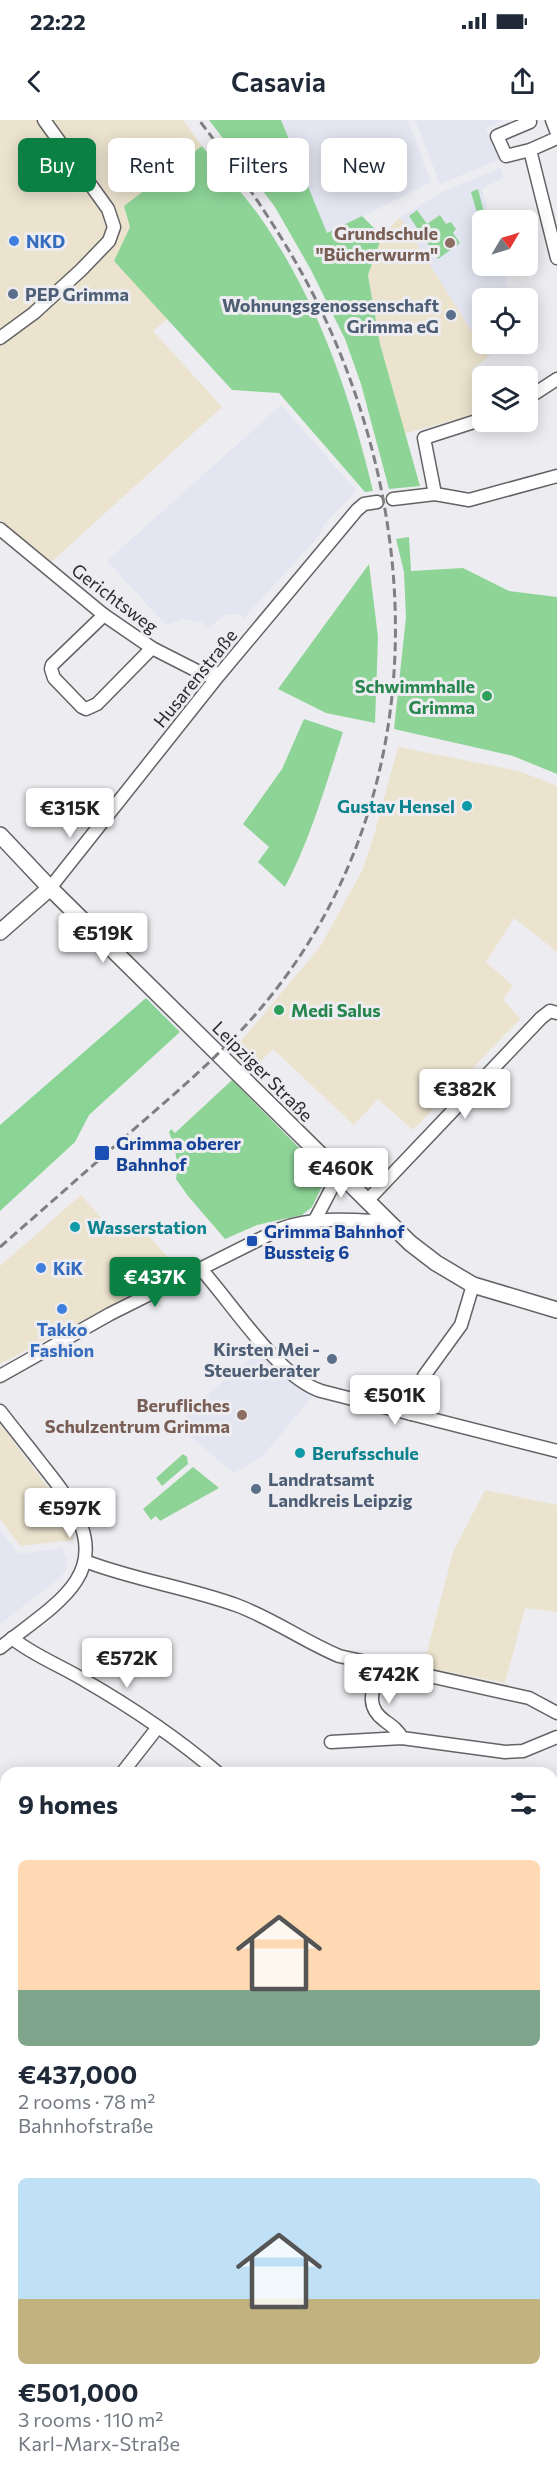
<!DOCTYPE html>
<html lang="en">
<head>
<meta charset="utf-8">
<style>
  body { margin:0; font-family:Commissioner,sans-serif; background:#f2f2f3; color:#1f2937; height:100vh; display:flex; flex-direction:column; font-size:22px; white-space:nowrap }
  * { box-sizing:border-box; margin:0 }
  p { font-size:20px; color:#747a83 }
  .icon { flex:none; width:33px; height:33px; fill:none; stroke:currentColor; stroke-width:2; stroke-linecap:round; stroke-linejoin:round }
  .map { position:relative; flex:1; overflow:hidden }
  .side { position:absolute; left:0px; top:1647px; width:558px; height:720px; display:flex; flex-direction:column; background:#fff; border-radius:18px 18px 0 0; box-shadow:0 3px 15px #0003 }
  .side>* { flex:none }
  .guide { position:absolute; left:18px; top:18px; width:522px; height:54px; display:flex; gap:12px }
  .needle { width:39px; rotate:52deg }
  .fabs { position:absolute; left:472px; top:90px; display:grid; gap:12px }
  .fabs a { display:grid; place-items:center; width:66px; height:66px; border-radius:9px; background:#fff; box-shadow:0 3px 15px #0003; font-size:30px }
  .price { position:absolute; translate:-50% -51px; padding:0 14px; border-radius:6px; background:#fff; color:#222; font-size:20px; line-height:39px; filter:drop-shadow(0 2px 3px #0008) }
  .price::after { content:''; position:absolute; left:50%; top:36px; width:18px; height:14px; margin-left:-9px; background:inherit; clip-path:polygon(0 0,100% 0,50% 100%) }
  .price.active { background:#0b8043; color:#fff }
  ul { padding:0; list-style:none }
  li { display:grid; align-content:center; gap:12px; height:318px; padding:0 18px }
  li span { display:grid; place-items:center; height:186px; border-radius:9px; color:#555 }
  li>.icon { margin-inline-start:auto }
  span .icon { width:108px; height:108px; fill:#fffc; stroke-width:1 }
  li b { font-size:26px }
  h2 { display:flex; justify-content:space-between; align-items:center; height:72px; padding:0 18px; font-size:26px }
  .tag { padding:0 21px; border-radius:9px; background:#fff; box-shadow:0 3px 15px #0003; font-size:21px; line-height:54px }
  .tag.active { background:#0b8043; color:#fff }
  .status { display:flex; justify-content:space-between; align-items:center; height:42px; padding:0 30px; background:#fff; direction:ltr }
  .status svg { height:16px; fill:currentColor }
  header { display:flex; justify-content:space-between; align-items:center; height:78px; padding:0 18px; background:#fff; font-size:27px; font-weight:600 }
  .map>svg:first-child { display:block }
</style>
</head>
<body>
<div class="status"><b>22:22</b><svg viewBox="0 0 49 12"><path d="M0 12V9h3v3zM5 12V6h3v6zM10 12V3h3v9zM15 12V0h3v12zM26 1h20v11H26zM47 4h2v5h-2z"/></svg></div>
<header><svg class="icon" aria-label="back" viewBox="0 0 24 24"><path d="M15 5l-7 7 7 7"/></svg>Casavia<svg class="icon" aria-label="share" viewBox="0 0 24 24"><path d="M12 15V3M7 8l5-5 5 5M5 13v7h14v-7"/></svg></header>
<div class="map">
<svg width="557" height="2367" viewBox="0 0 557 2367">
  <rect width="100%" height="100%" fill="#ededf1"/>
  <g fill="#ece3ce">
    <polygon points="0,0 183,0 202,26 124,86 130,107 114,141 168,198 153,211 222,287 50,443 0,400"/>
    <polygon points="400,97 488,237 472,249 483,266 483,292 403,314 380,224 368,154 382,116"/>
    <polygon points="398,627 519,651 557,666 557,832 514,798 486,842 513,866 503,879 520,899 413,1010 378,979 354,1005 273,929 250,953 231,933 320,827 362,751 374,715"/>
    <polygon points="81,1075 117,1116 136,1101 177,1148 176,1151 0,1244 0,1146"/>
    <polygon points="0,1304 47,1366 68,1404 74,1420 20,1426 0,1398"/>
    <polygon points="485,1370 557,1385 557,1492 525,1488 505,1563 423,1547 453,1432"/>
  </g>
  <g fill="#e3e5f1">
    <polygon points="281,0 408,0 431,62 327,114"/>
    <polygon points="415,0 504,0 486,8 499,40 440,64"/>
    <polygon points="501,48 503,58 482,69 490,100 483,100 483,146 502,146 511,178 483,178 483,224 509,224 488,237 400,97 444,71"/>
    <polygon points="281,285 355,369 353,374 326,402 317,418 243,499 239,494 231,494 225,495 208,508 201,502 185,499 166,505 107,441"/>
    <polygon points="262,1228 316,1272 263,1336 234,1353 182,1310 181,1302 192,1288"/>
    <polygon points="0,1410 19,1434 62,1428 66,1437 67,1448 61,1457 0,1504"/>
  </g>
  <g fill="#8ed497">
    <polygon points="209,0 281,0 327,113 362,96 382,116 368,155 380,224 420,366 389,369 361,264 345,219 311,150 275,87"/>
    <path d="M 202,26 C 224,54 251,81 270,112 C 322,192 351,279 373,371 L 365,372 L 279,273 L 232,270 L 114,141 L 130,107 L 124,86 Z"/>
    <polygon points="478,69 486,100 483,100 483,114 471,72"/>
    <polygon points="417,90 427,104 440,95 446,104 451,102 456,109 453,113 460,123 438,139 409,96"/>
    <polygon points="409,417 411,451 463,448 509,471 557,477 557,654 513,636 394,609 406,497 404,452 396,419"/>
    <polygon points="369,444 378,517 375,603 326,593 278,569"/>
    <path d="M 304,599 L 343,612 C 326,664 311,718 285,767 L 258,742 L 269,727 L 243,704 L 282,649 Z"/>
    <path d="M 232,960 L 324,1053 L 324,1062 L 312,1087 L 302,1095 L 257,1105 L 225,1119 L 188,1076 L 176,1059 C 179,1041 175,1029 169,1012 L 171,1009 L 175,1013 Z"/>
    <polygon points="183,1334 187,1337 188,1344 162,1366 156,1358"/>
    <polygon points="193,1347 219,1368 160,1401 156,1396 151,1400 143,1389"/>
    <polygon points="557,2098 557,2154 555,2154 552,2143 552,2102"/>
    <polygon points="175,2361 314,2361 317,2367 168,2367"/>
  </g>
  <g fill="#8ad595">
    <polygon points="146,878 180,912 89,995 75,1022 0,1091 0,1005"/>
    <polygon points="552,2191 557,2195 557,2367 442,2367 440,2361 552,2361"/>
    <polygon points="6,2354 6,2361 126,2361 127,2367 0,2367"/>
  </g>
  <g fill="#4cd1e7">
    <polygon points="557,1990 557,2097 552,2096 552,1994"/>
    <polygon points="314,2361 440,2361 442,2367 317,2367"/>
  </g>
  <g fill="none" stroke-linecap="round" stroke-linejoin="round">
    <polyline stroke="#4cd1e7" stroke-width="3" points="112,2365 122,2362"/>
    <polyline stroke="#19515b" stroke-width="1.5" stroke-dasharray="8 6" stroke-linecap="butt" points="407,2361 409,2367"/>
    <g stroke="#636366" stroke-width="15">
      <g id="minor">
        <polyline points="552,0 557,13"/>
        <polyline points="530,2 497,16 506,36 530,30 557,18"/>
        <polyline points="530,30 557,138"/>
        <polyline points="0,218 34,193 81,150 109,121 114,107 108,89 44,0"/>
        <polyline points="528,278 557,259"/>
        <polyline points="435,374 424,318 483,299"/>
        <polyline points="393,379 435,374 469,380 557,356"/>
        <polyline points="0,409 104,495 152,528 205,555 220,553"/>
        <polyline points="104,495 52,545 51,549 54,558 82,587 86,589 97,584 152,528"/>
        <polyline points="50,768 215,560 357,390 364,384 377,382"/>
        <polyline points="367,1081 541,898 550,891 557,893"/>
        <polyline points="315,1100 339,1054"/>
        <path d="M 200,1148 C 232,1183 278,1257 321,1271 L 557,1331"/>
        <path d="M 0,1256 L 110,1194 L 280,1109 C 315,1096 351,1100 388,1102"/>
        <path d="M 0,1291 C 13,1308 27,1325 40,1342 C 65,1374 104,1418 76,1461 C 60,1486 24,1508 0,1528"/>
        <polyline points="411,1294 424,1256 461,1205 473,1165"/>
        <path d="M 85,1441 C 134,1460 186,1467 236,1485 C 272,1498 303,1521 339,1536 L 529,1578 L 557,1593"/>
        <path d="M 12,1518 C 34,1536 60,1545 84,1560 C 131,1587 177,1618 218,1653"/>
        <path d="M 380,1545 C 374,1568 363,1585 385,1601 C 392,1606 398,1610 402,1618"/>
        <polyline points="331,1622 402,1618 505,1632 523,1631 557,1617"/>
        <polyline points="122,1653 158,1607"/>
        <polyline points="0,1693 6,1699"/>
        <polyline points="552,1763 557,1768"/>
        <polyline points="0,1949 6,1943"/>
        <polyline points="552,1975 557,1971"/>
        <polyline points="0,2169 6,2163"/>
      </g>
    </g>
    <g stroke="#636366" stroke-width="18">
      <g id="major">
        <polyline points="0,715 50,768 410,1123 436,1143 473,1165 557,1190"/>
        <polyline points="0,812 50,768"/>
        <polyline points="552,1820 557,1816"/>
        <polyline points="147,2361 147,2367"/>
      </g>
    </g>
    <use href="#minor" stroke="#fff" stroke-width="12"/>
    <use href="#major" stroke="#fff" stroke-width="15"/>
    <path stroke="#7f7f82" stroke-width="3" stroke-dasharray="9 4.5" stroke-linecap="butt" d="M 0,1127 C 47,1086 93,1045 140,1004 C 180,969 220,935 255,895 C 422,703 430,439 332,214 C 298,136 250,67 199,0"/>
  </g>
  <g fill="#3f7fe0" stroke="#ededf1" stroke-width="2">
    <circle cx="14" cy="121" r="6"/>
    <circle cx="41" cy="1148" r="6"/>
    <circle cx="62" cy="1189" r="6"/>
  </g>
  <g fill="#8d6e63" stroke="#ededf1" stroke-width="2">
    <circle cx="450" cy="123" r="6"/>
    <circle cx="242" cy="1295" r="6"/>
  </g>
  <g fill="#5c6f8a" stroke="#ededf1" stroke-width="2">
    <circle cx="13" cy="174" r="6"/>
    <circle cx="451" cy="195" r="6"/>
    <circle cx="332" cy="1239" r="6"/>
    <circle cx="256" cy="1369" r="6"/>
  </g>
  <g fill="#2e9e5b" stroke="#ededf1" stroke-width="2">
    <circle cx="487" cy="576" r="6"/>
    <circle cx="279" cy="890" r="6"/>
  </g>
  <g fill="#0f9aa8" stroke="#ededf1" stroke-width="2">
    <circle cx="467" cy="686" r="6"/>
    <circle cx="75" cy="1107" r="6"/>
    <circle cx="300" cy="1333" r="6"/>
  </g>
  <g fill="#1a4fb4" stroke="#ededf1" stroke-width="2">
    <rect x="94" y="1025" width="16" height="16" rx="3"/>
    <rect x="246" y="1115" width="12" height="12" rx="3"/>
  </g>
  <g text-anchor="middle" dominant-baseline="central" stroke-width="6" stroke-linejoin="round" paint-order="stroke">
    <g font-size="18" font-weight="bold" fill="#785e54" stroke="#ededf1" text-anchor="end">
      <text x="438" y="113">Grundschule<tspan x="438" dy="21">"Bücherwurm"</tspan></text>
      <text x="230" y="1285">Berufliches<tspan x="230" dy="21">Schulzentrum Grimma</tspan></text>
    </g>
    <g font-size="18" font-weight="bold" fill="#366cbe" stroke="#ededf1" text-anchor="start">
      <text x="26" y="121">NKD</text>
      <text x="53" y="1148">KiK</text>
      <text x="62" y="1209" text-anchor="middle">Takko<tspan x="62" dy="21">Fashion</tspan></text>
    </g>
    <g font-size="18" font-weight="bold" fill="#4e5e75" stroke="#ededf1" text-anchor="start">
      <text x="25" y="174">PEP Grimma</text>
      <text x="439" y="185" text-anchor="end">Wohnungsgenossenschaft<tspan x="439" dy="21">Grimma eG</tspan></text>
      <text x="320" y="1229" text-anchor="end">Kirsten Mei -<tspan x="320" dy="21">Steuerberater</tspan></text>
      <text x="268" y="1359">Landratsamt<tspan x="268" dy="21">Landkreis Leipzig</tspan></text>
    </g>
    <g font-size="18" fill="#2a2a2b" stroke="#ededf1">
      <text transform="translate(115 478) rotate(37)">Gerichtsweg</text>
      <text transform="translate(195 558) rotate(-51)">Husarenstraße</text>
      <text transform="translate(263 951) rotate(45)">Leipziger Straße</text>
    </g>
    <g font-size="18" font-weight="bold" fill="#27864d" stroke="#ededf1" text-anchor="end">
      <text x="475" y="566">Schwimmhalle<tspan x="475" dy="21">Grimma</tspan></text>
      <text x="291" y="890" text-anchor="start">Medi Salus</text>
    </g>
    <g font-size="18" font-weight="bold" fill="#0d838f" stroke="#ededf1" text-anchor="start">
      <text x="455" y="686" text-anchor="end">Gustav Hensel</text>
      <text x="87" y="1107">Wasserstation</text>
      <text x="312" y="1333">Berufsschule</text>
    </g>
    <g font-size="18" font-weight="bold" fill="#164399" stroke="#ededf1" text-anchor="start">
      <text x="116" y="1023">Grimma oberer<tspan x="116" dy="21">Bahnhof</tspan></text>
      <text x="264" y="1111">Grimma Bahnhof<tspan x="264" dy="21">Bussteig 6</tspan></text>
    </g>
  </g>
</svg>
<div class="fabs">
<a><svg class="needle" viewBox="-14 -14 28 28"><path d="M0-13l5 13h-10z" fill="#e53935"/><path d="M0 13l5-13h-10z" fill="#747a83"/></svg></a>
<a><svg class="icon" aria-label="locate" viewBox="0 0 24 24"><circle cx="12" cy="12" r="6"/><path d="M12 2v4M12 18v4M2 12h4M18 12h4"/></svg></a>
<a><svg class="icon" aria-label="layers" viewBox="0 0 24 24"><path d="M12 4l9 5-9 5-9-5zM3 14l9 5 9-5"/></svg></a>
</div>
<b class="price" style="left:70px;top:719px">€315K</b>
<b class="price" style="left:103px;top:844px">€519K</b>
<b class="price" style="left:465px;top:1000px">€382K</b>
<b class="price" style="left:341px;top:1079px">€460K</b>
<b class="price active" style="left:155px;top:1188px">€437K</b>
<b class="price" style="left:395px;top:1306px">€501K</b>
<b class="price" style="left:70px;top:1419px">€597K</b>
<b class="price" style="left:127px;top:1569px">€572K</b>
<b class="price" style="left:389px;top:1585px">€742K</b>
<div class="guide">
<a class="tag active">Buy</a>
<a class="tag">Rent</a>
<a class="tag">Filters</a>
<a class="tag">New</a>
</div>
<section class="side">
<h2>9 homes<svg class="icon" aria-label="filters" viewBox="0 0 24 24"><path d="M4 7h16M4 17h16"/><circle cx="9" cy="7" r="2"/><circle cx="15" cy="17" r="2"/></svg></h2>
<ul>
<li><span style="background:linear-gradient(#ffd9b3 70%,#7fa58c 0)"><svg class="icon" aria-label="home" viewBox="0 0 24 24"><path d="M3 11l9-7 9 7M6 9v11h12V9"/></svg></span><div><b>€437,000</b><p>2 rooms · 78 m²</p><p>Bahnhofstraße</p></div></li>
<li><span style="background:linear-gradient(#bfe0f5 65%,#c2b280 0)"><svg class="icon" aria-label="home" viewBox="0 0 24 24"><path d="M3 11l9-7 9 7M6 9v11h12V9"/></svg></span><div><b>€501,000</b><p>3 rooms · 110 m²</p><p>Karl-Marx-Straße</p></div></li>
</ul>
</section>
</div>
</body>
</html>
